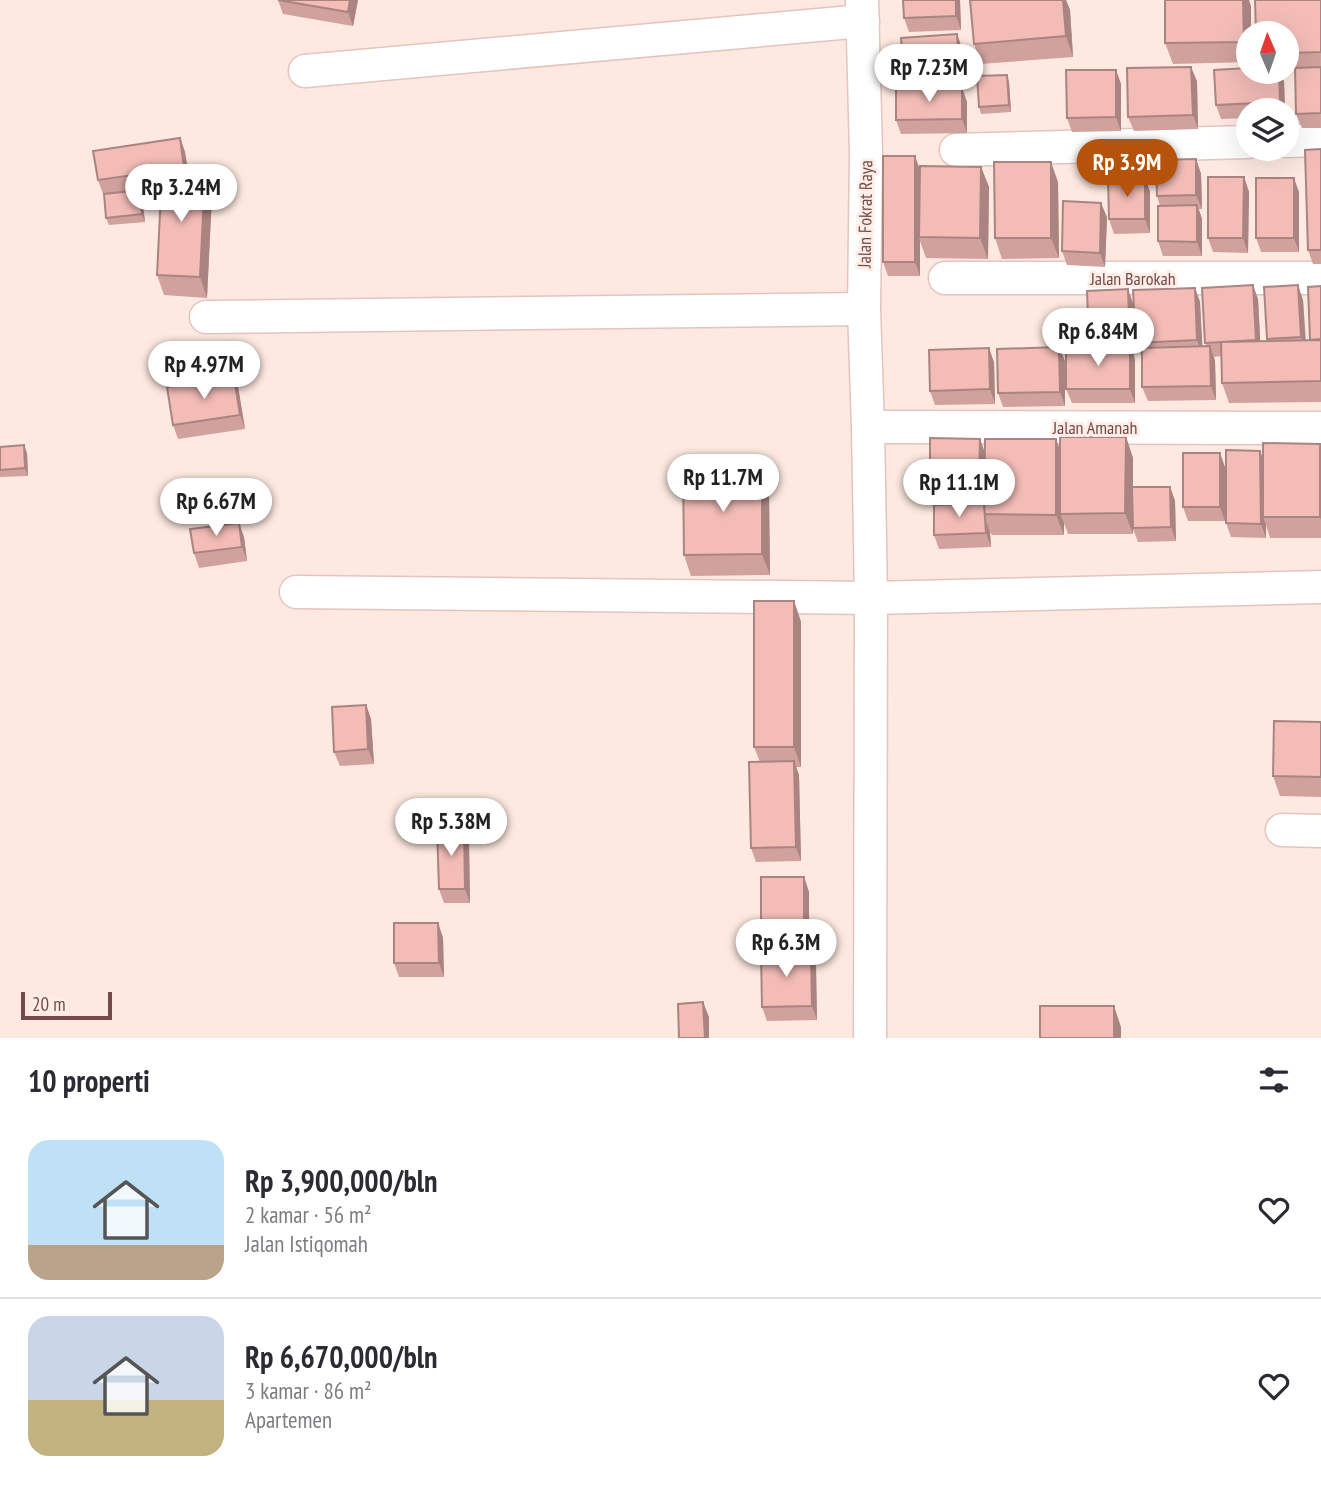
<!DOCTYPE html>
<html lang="id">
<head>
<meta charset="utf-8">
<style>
  body { margin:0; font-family:"PT Sans Narrow",sans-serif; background:#f2f2f3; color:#2b2b33; height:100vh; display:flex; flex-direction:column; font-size:26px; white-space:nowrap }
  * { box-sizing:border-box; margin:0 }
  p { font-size:23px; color:#7c7c81 }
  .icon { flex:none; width:38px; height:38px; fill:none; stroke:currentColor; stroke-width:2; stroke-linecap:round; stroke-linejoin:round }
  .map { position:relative; height:1038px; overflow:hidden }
  .side { display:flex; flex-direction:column; background:#fff; flex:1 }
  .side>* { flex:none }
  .needle { width:46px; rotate:358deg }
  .controls { position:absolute; left:1236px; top:21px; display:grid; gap:14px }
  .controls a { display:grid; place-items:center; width:63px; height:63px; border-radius:50%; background:#fff; box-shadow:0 7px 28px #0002; font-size:35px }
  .scale { position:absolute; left:21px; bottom:18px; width:91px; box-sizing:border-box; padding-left:7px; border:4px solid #754947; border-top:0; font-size:19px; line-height:24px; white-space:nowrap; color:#754947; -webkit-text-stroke:5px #ffeee7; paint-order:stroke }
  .price { position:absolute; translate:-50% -60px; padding:0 16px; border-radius:24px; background:#fff; color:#222; font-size:23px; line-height:46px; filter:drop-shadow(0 2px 4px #0008) }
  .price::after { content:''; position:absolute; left:50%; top:42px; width:21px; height:16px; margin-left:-10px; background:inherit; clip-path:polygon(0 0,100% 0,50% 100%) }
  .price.on { background:#b45309; color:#fff }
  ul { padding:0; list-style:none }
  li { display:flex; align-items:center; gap:21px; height:175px; padding:0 28px }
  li+li { border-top:2px solid #e1e1e2 }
  li span { display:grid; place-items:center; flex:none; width:196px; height:140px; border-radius:21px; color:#555 }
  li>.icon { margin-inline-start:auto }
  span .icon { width:84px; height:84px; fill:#fffc; stroke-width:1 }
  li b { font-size:30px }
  h2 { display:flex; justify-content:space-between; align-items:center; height:84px; padding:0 28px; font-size:30px }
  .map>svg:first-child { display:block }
</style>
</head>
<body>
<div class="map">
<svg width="1321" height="1038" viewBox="0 0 1321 1038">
  <rect width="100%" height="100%" fill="#fde9e0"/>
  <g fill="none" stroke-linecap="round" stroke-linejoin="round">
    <g stroke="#e3c4bf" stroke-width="35">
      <g id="minor">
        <polyline points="862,0 866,153 864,309 868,427 871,598 870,1038"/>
        <polyline points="305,71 863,21"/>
        <polyline points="1286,141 1321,140"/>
        <polyline points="956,150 1248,142"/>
        <polyline points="945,278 1321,278"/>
        <polyline points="206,317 864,309"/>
        <polyline points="868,427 1321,428"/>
        <polyline points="296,592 871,598 1321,587"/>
        <polyline points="1282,830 1321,831"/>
      </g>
    </g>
    <use href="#minor" stroke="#fff" stroke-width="32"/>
  </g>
  <g fill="#d1a29d">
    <polygon points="278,0 358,0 353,26 283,14"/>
    <polygon points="960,0 961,30 909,32 904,18"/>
    <polygon points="970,0 1066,0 1070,10 1073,57 981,64 974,44"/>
    <polygon points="1321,0 1321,128 1302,128 1296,114 1296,68 1290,53 1286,53 1286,33"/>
    <polygon points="1251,6 1248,33 1248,62 1173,64 1165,43"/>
    <polygon points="962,48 964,75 908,79 903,65"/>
    <polygon points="1116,70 1121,84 1121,131 1072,132 1067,118"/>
    <polygon points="1197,81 1198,129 1134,131 1128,117"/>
    <polygon points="1284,81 1285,110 1248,110 1248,118 1221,119 1216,105"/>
    <polygon points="1009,82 1011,112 981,114 979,107"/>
    <polygon points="962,88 967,102 967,133 901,134 896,120"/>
    <polygon points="180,138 185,152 188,174 205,174 212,195 207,298 164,295 157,275 161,186 106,194 142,197 145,222 109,225 106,218 104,194 103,194 98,180"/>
    <polygon points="1321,149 1321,264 1313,264 1308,250"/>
    <polygon points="1196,159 1201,174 1202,209 1199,209 1202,219 1202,256 1163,256 1158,241 1160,206 1157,196"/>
    <polygon points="981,167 989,187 988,259 926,258 920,241 920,276 888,276 883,262 920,169"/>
    <polygon points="1244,177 1249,192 1248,253 1213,252 1208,238"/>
    <polygon points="1145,178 1150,192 1150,233 1114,234 1109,219"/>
    <polygon points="1058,182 1059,258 1002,259 995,238"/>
    <polygon points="1299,192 1299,252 1261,252 1256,238"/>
    <polygon points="1107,217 1105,267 1067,265 1062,251"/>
    <polygon points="1321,286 1321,402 1229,403 1222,383 1221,356 1214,357 1215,361 1216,400 1148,401 1142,387 1142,357 1136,343 1195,288 1200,302 1202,347 1207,347 1205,343 1258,299 1260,341 1267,341 1267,339 1303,300 1306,340 1311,340"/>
    <polygon points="1133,303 1135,355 1134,355 1135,360 1135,403 1072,403 1066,389 1090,346 1089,343"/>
    <polygon points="228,342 233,356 245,429 178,439 173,425 170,384"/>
    <polygon points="1065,361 1065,406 1003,407 998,393"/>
    <polygon points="994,362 995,404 935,405 930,391"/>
    <polygon points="1126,437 1133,458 1133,487 1170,487 1175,501 1176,541 1138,542 1133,529 1133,534 1068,534 1064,523 1064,535 992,535 990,532 991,547 939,549 934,535 984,504 984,492 935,491 930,477 980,439 984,452 1060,450"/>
    <polygon points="1320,444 1321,446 1321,538 1270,538 1266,525 1266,538 1231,537 1226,523 1260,451 1263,458"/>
    <polygon points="0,447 27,453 28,476 0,477"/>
    <polygon points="1220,453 1225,521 1188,521 1183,507"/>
    <polygon points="769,493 770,575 691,576 684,555"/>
    <polygon points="244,537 247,561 199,568 194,553"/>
    <polygon points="794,601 801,622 801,767 796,767 799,775 801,861 756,862 751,848 760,762 754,747"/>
    <polygon points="366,705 371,719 374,764 340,766 334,752"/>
    <polygon points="1321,722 1321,797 1280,796 1273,776"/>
    <polygon points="469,841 470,903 444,903 439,889"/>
    <polygon points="804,877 809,892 809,942 766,943 761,929"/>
    <polygon points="438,923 443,938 444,977 399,977 394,963"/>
    <polygon points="816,966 817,1020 767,1021 762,1007"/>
  </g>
  <g fill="#aa8480">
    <polygon points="350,0 358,0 353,26 348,12"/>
    <polygon points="956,0 960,0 961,30 956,16"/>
    <polygon points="1063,0 1066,0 1070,10 1073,57 1066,36"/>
    <polygon points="1243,0 1249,0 1251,6 1251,33 1248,33 1248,52 1244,42"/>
    <polygon points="957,34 962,48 964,75 959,61"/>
    <polygon points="1191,67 1197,81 1198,129 1193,115"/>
    <polygon points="1116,70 1121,84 1121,131 1116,117"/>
    <polygon points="1279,72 1280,72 1284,81 1285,110 1283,110 1280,102"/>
    <polygon points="1007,75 1009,82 1011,112 1009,105"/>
    <polygon points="962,88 967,102 967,133 962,119"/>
    <polygon points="180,138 185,152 190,182 184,168"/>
    <polygon points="915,156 920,170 919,237 920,241 920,276 915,262"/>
    <polygon points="1196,159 1201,174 1202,209 1196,195"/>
    <polygon points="1051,162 1058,182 1059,258 1051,238"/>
    <polygon points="981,167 989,187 988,259 980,238"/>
    <polygon points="205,174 212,195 207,298 200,277"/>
    <polygon points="1244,177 1249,192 1248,253 1243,238"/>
    <polygon points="1145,178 1150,192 1150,233 1145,219"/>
    <polygon points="1294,178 1299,192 1299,252 1294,238"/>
    <polygon points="140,190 142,197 145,222 142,214"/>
    <polygon points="1101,203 1107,217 1105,267 1100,253"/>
    <polygon points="1197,205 1202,219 1202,256 1197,242"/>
    <polygon points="1253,285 1258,299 1261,354 1256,340"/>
    <polygon points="1298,285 1303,300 1306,351 1301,337"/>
    <polygon points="1195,288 1200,302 1203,355 1197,340"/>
    <polygon points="1128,289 1133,303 1135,355 1130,341"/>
    <polygon points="228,342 233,356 245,429 240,415"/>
    <polygon points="1130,346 1135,360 1135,403 1130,389"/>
    <polygon points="1210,346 1215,361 1216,400 1211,386"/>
    <polygon points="1059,347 1065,361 1065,406 1060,392"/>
    <polygon points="989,348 994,362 995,404 990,389"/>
    <polygon points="1126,437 1133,458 1133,534 1125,513"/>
    <polygon points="980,439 985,453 984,492 979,478"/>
    <polygon points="1056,439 1064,460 1060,514 1064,523 1064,535 1056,515"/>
    <polygon points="1320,444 1321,446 1321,520 1320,517"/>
    <polygon points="24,445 27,453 28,476 25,468"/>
    <polygon points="1260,451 1265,465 1263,517 1266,525 1266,538 1261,524"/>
    <polygon points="1220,453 1225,467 1225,521 1220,507"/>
    <polygon points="762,473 769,493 770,575 762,554"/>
    <polygon points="1170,487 1175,501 1176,541 1171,527"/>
    <polygon points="985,518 990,532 991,547 986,533"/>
    <polygon points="239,523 244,537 247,561 242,547"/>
    <polygon points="794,601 801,622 801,767 794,747"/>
    <polygon points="366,705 371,719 374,764 368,749"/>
    <polygon points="794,761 799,775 801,861 796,847"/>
    <polygon points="464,827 469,841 470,903 465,889"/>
    <polygon points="804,877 809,892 809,942 804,928"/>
    <polygon points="438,923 443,938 444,977 439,963"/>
    <polygon points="811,952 816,966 817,1020 812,1006"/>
    <polygon points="703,1002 709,1017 709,1038 705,1038"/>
    <polygon points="1114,1006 1121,1027 1121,1038 1114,1038"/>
  </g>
  <g fill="#f3bcb7" stroke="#aa8480" stroke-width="2">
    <polygon points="278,0 350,0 348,12"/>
    <polygon points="903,0 956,0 956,16 904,18"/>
    <polygon points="970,0 1063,0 1066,36 974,44"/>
    <polygon points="1165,0 1243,0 1244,42 1165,43"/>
    <polygon points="1255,0 1321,0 1321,52 1290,53 1290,33 1256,33"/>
    <polygon points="957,34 959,61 903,65 901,38"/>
    <polygon points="1191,67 1193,115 1128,117 1127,68"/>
    <polygon points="1321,67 1321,113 1296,114 1295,68"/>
    <polygon points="1248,68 1248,72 1279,72 1280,102 1216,105 1214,70"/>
    <polygon points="1066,70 1116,70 1116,117 1067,118"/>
    <polygon points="1007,75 1009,105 979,107 977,76"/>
    <polygon points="896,88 962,88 962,119 896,120"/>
    <polygon points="180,138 184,168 98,180 93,151"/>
    <polygon points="1321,149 1321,250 1308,250 1305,150"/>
    <rect x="883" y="156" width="32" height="106"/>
    <polygon points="1196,159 1196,195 1157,196 1156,160"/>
    <polygon points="994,162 1051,162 1051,238 995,238"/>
    <polygon points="920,166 981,167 980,238 919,237"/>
    <polygon points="162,172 205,174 200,277 157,275"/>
    <polygon points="1208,177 1244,177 1243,238 1208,238"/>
    <polygon points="1145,178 1145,219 1109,219 1108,179"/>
    <rect x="1256" y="178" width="38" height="60"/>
    <polygon points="140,190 142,214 106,218 104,194"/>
    <polygon points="1063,201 1101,203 1100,253 1062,251"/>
    <polygon points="1197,205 1197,242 1158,241 1158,206"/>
    <polygon points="1253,285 1256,340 1205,343 1202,288"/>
    <polygon points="1298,285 1301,337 1267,339 1264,287"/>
    <polygon points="1321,286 1321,339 1310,340 1308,287"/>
    <polygon points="1195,288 1197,340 1136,343 1133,290"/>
    <polygon points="1128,289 1130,341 1089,343 1087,291"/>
    <polygon points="1321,340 1321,381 1222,383 1221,342"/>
    <polygon points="228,342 233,375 170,384 165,352"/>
    <rect x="1066" y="346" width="64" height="43"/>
    <polygon points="1210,346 1211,386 1142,387 1142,348"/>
    <polygon points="1059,347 1060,392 998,393 997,349"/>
    <polygon points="989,348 990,389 930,391 929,350"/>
    <polygon points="234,377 240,415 173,425 167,387"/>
    <polygon points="1060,437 1126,437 1125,513 1060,514"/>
    <polygon points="930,438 980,439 979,478 930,477"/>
    <polygon points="985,439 1056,439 1056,515 984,514"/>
    <polygon points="1263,443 1320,444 1320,517 1263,517"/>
    <polygon points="24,445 25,468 0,470 0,447"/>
    <polygon points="1226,450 1260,451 1261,524 1226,523"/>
    <rect x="1183" y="453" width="37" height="54"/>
    <polygon points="683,473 762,473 762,554 684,555"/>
    <polygon points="1132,487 1170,487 1171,527 1133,528"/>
    <polygon points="984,504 986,533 934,535 934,505"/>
    <polygon points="239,523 242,547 194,553 190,529"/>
    <rect x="754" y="601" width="40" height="146"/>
    <polygon points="366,705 368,749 334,752 332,707"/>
    <polygon points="1274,721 1321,722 1321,777 1273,776"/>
    <polygon points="794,761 796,847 751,848 749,762"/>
    <polygon points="464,827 465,889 439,889 437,828"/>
    <polygon points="761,877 804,877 804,928 761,929"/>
    <polygon points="394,923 438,923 439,963 394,963"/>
    <polygon points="811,952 812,1006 762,1007 761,953"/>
    <polygon points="703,1002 705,1038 679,1038 678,1004"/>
    <rect x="1040" y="1006" width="74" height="32"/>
  </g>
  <g text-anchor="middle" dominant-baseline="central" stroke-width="6" stroke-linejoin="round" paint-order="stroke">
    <g font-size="18" fill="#754947" stroke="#ffeee7">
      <text transform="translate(865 214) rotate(-89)">Jalan Fokrat Raya</text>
      <text x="1133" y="278">Jalan Barokah</text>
      <text x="1095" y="427">Jalan Amanah</text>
    </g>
  </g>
</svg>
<div class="controls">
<a><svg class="needle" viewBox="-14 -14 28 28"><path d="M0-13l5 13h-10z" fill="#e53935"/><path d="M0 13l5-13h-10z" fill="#7c7c81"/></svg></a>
<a><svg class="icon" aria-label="layers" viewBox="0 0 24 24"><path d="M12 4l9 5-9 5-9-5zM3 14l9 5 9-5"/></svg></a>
</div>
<div class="scale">20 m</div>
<b class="price" style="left:929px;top:104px">Rp 7.23M</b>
<b class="price on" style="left:1127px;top:199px">Rp 3.9M</b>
<b class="price" style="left:181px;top:224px">Rp 3.24M</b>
<b class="price" style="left:1098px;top:368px">Rp 6.84M</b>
<b class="price" style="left:204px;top:401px">Rp 4.97M</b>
<b class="price" style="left:723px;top:514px">Rp 11.7M</b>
<b class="price" style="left:959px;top:519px">Rp 11.1M</b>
<b class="price" style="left:216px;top:538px">Rp 6.67M</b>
<b class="price" style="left:451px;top:858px">Rp 5.38M</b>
<b class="price" style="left:786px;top:979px">Rp 6.3M</b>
</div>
<section class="side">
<h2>10 properti<svg class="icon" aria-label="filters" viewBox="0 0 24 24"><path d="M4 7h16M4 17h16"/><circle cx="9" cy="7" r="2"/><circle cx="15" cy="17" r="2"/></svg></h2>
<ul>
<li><span style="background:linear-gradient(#bfe0f5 75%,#b9a48a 0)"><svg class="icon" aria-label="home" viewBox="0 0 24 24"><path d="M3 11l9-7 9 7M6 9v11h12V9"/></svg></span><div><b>Rp 3,900,000/bln</b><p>2 kamar · 56 m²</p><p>Jalan Istiqomah</p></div><svg class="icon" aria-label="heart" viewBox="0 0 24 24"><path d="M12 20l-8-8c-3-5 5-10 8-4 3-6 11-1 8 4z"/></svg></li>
<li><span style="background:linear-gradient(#c9d6e8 60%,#c2b280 0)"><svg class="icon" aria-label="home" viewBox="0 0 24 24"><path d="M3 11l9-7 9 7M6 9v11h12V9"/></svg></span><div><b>Rp 6,670,000/bln</b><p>3 kamar · 86 m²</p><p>Apartemen</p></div><svg class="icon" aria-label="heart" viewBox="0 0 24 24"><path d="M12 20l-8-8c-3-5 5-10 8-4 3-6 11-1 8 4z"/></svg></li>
</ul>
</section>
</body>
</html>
